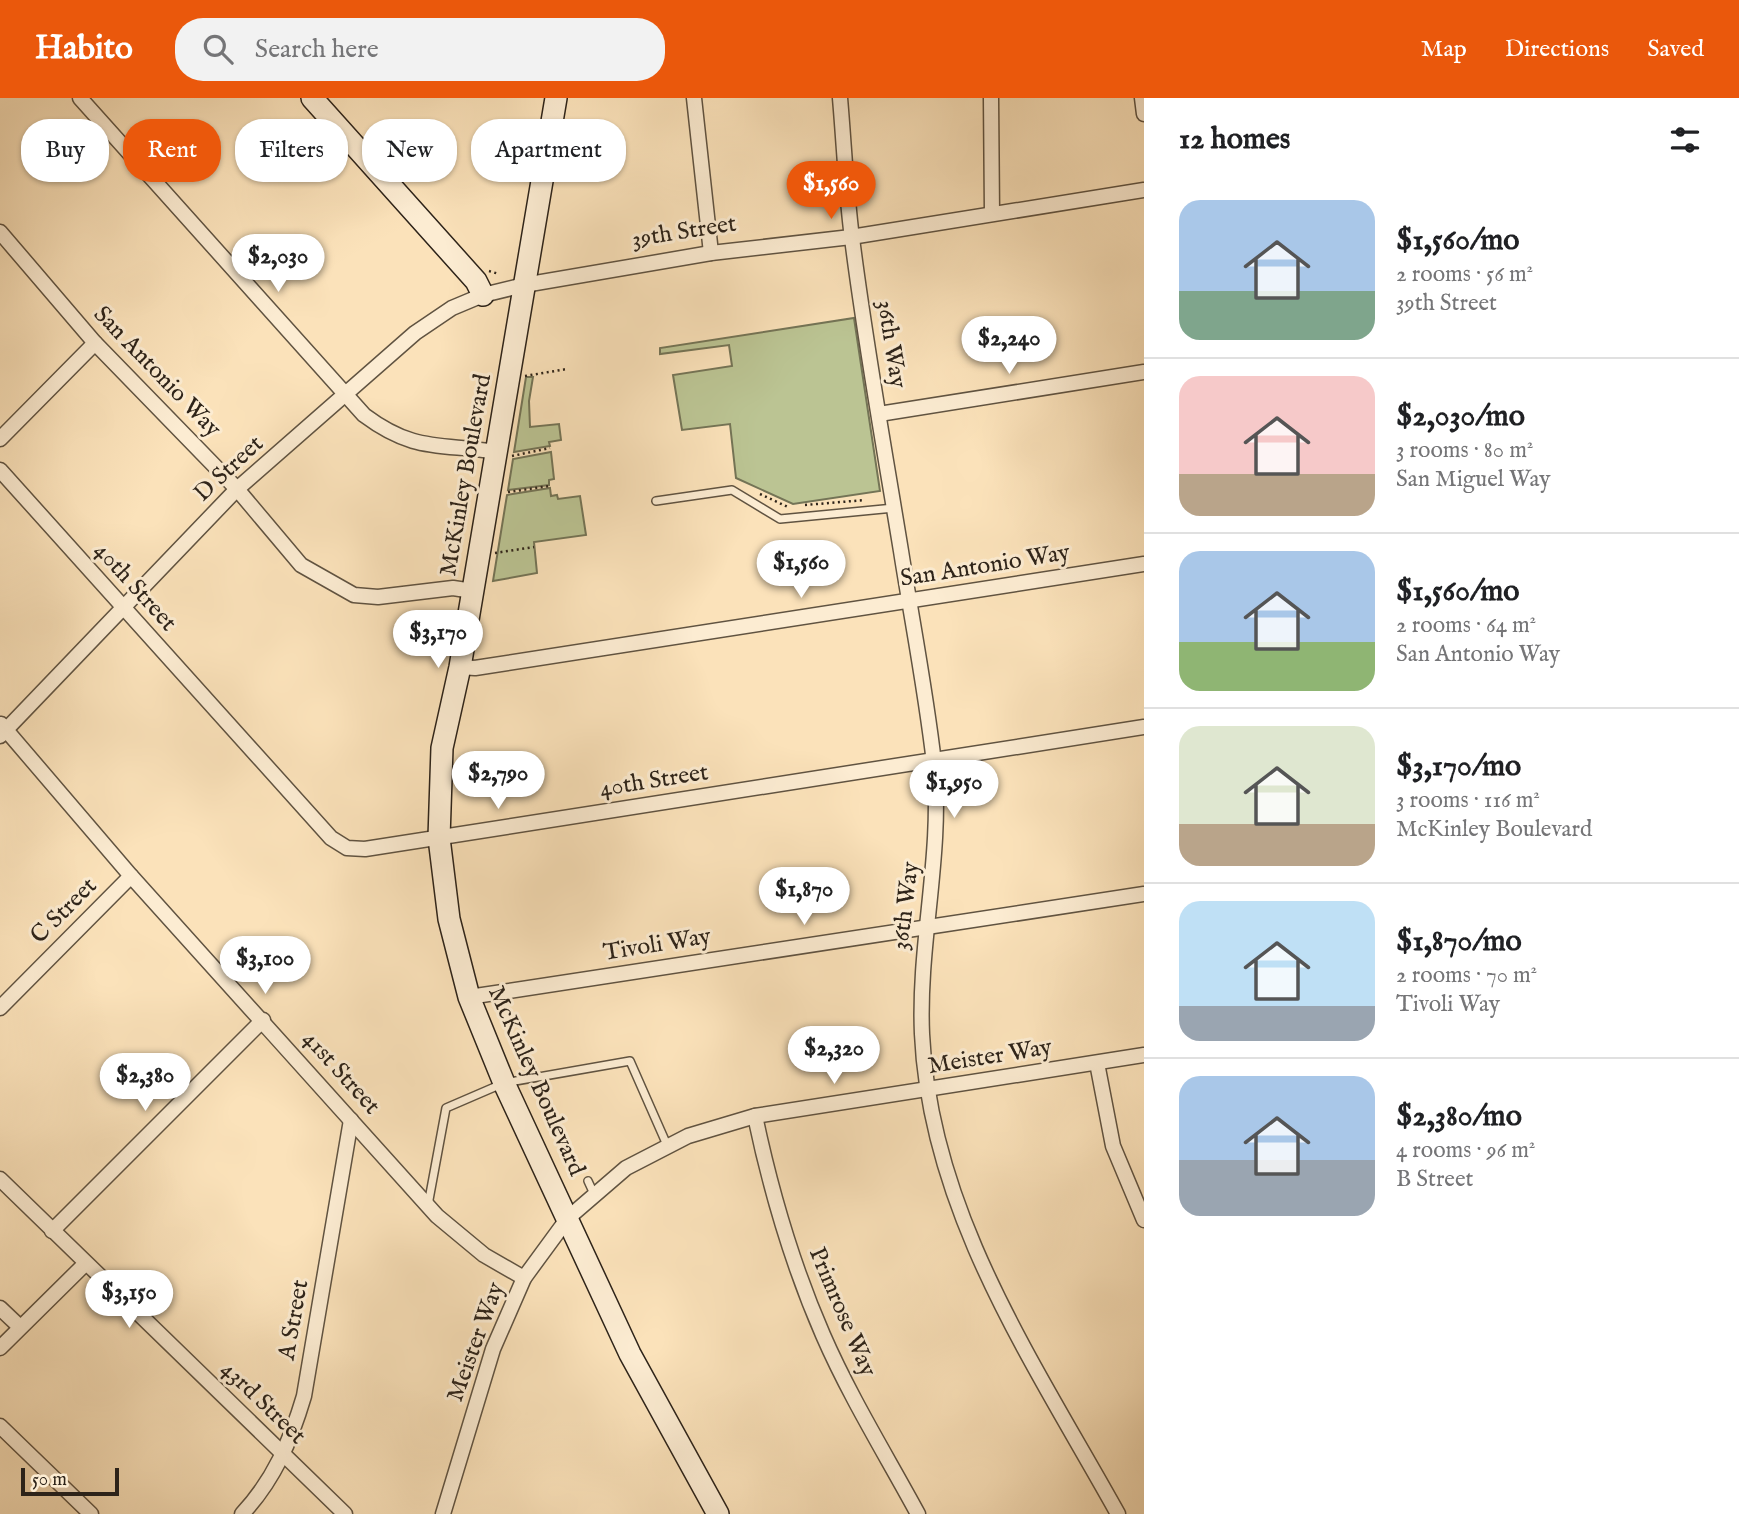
<!DOCTYPE html>
<html lang="en">
<head>
<meta charset="utf-8">
<style>
  body { margin:0; font-family:"IM FELL English",serif; background:#f2f2f2; color:#202124; height:100vh; display:flex; flex-direction:column; font-size:26px; white-space:nowrap }
  * { box-sizing:border-box; margin:0 }
  p { font-size:23px; color:#757577 }
  .icon { flex:none; width:38px; height:38px; fill:none; stroke:currentColor; stroke-width:2; stroke-linecap:round; stroke-linejoin:round }
  .map { position:relative; flex:1; overflow:hidden }
  .sheet { display:flex; flex-direction:column; background:#fff; width:595px }
  .sheet>* { flex:none }
  .hud { position:absolute; left:21px; top:21px; width:665px; height:63px; display:flex; gap:14px }
  .scale { position:absolute; left:21px; bottom:18px; width:98px; box-sizing:border-box; padding-left:7px; border:4px solid #2d2319; border-top:0; font-size:19px; line-height:24px; white-space:nowrap; color:#2d2319; -webkit-text-stroke:5px #fcecd2; paint-order:stroke }
  .price { position:absolute; translate:-50% -60px; padding:0 16px; border-radius:24px; background:#fff; color:#222; font-size:23px; line-height:46px; filter:drop-shadow(0 2px 4px #0008) }
  .price::after { content:''; position:absolute; left:50%; top:42px; width:21px; height:16px; margin-left:-10px; background:inherit; clip-path:polygon(0 0,100% 0,50% 100%) }
  .price.current { background:#ea580c; color:#fff }
  ul { padding:0; list-style:none }
  li { display:flex; align-items:center; gap:21px; height:175px; padding:0 35px }
  li+li { border-top:2px solid #e0e0e0 }
  li span { display:grid; place-items:center; flex:none; width:196px; height:140px; border-radius:21px; color:#555 }
  li>.icon { margin-inline-start:auto }
  span .icon { width:84px; height:84px; fill:#fffc; stroke-width:1 }
  li b { font-size:30px }
  h2 { display:flex; justify-content:space-between; align-items:center; height:84px; padding:0 35px; font-size:30px }
  .pill { padding:0 24px; border-radius:28px; background:#fff; box-shadow:0 2px 5px #0004; font-size:24px; line-height:63px }
  .pill.current { background:#ea580c; color:#fff }
  header { display:flex; align-items:center; gap:42px; box-sizing:border-box; height:98px; padding:0 35px; background:#ea580c; color:#fff }
  header strong { font-size:33px }
  nav { display:flex; gap:38px; margin-inline-start:auto; font-size:24px }
  .search { width:490px; height:63px; background:#f2f2f2; display:flex; align-items:center; gap:18px; box-sizing:border-box; padding:0 24px; border-radius:28px; color:#757577; font-size:26px }
  main { display:flex; flex:1; min-height:0 }
  .map>svg:first-child { display:block }
</style>
</head>
<body>
<header>
<strong>Habito</strong>
<div class="search"><svg class="icon" aria-label="search" viewBox="0 0 24 24"><circle cx="10" cy="10" r="6"/><path d="M15 15l6 6"/></svg>Search here</div>
<nav><a>Map</a><a>Directions</a><a>Saved</a></nav>
</header>
<main>
<div class="map">
<svg width="1144" height="1416" viewBox="0 0 1144 1416">
  <rect width="100%" height="100%" fill="#fbe2ba"/>
  <filter id="stains"><feTurbulence type="fractalNoise" baseFrequency=".00286" numOctaves="4"/><feColorMatrix values="0 0 0 0 .2 0 0 0 0 .09 0 0 0 0 .02 0 0 0 .5 -.17"/></filter>
  <radialGradient id="worn" r=".72"><stop offset=".6" stop-color="#630" stop-opacity="0"/><stop offset="1" stop-color="#630" stop-opacity=".3"/></radialGradient>
  <g fill="#bbc493" stroke="#747456" stroke-width="2">
    <polygon points="854,220 880,393 793,406 736,380 730,326 682,332 673,277 732,268 729,247 660,256 660,250"/>
    <polygon points="526,279 533,279 529,303 530,329 559,326 561,342 549,344 550,348 514,354"/>
    <polygon points="551,354 554,381 549,382 549,387 508,392 513,361"/>
    <polygon points="550,390 551,398 557,397 558,401 580,398 586,437 534,444 537,475 493,483 507,397"/>
  </g>
  <g fill="none" stroke-linecap="round" stroke-linejoin="round">
    <g stroke="#605341" stroke-width="10">
      <g id="lane">
        <polyline points="656,403 732,392 780,421 894,410"/>
        <polyline points="588,1083 594,1096"/>
        <polyline points="428,1107 446,1010 504,985 630,963 667,1047"/>
      </g>
    </g>
    <g stroke="#605341" stroke-width="17">
      <g id="street">
        <path d="M 80,0 L 364,317 C 415,355 440,345 497,354"/>
        <polyline points="694,0 711,155"/>
        <path d="M 840,0 C 844,46 846,93 852,140 C 865,244 884,349 901,453 C 912,523 926,594 934,665 C 943,756 918,845 922,936 C 930,1114 1034,1265 1118,1416"/>
        <polyline points="991,0 992,115"/>
        <polyline points="1142,0 1144,16"/>
        <polyline points="0,134 95,245 237,391 301,467 354,497 378,499 453,490 473,493"/>
        <polyline points="879,316 1144,274"/>
        <polyline points="0,341 95,245"/>
        <polyline points="0,372 331,740 347,750 365,751 1144,629"/>
        <polyline points="460,569 475,570 1144,466"/>
        <polyline points="1,626 131,778 437,1118 484,1157 524,1180"/>
        <polyline points="0,638 237,391 415,235 452,210 483,197 524,187 711,155 851,139 1144,92"/>
        <polyline points="469,899 1144,796"/>
        <polyline points="0,910 131,778"/>
        <polyline points="1097,965 1113,1048 1144,1122"/>
        <path d="M 755,1018 C 771,1094 792,1166 823,1237 C 850,1299 886,1357 918,1416"/>
        <polyline points="0,1081 345,1416"/>
        <polyline points="52,1133 263,922"/>
        <polyline points="0,1210 20,1229"/>
        <polyline points="0,1250 85,1166"/>
        <polyline points="0,1328 91,1416"/>
        <path d="M 242,1416 C 274,1382 291,1342 304,1298 L 351,1022"/>
        <polyline points="443,1416 493,1251 524,1180 568,1120 626,1070 688,1038 755,1018 1144,957"/>
      </g>
    </g>
    <g stroke="#2d2319" stroke-width="24">
      <g id="secondary">
        <polyline points="312,0 476,183 483,197"/>
        <polyline points="556,0 460,569 442,650 439,740 449,821 469,899 504,985 630,1256 718,1416"/>
      </g>
    </g>
    <g stroke="#2d2319" stroke-width="2.5" stroke-dasharray="2 3.5" stroke-linecap="butt">
      <polyline points="489,173 499,176"/>
      <polyline points="525,278 567,271"/>
      <polyline points="512,358 550,350"/>
      <polyline points="508,394 550,388"/>
      <polyline points="760,396 788,409"/>
      <polyline points="805,407 865,402"/>
      <polyline points="495,455 534,449"/>
    </g>
    <use href="#lane" stroke="#fcecd2" stroke-width="7"/>
    <use href="#street" stroke="#fcecd2" stroke-width="14"/>
    <use href="#secondary" stroke="#fcecd2" stroke-width="21"/>
  </g>
  <g text-anchor="middle" dominant-baseline="central" stroke-width="6" stroke-linejoin="round" paint-order="stroke">
    <g font-size="24" fill="#2d2319" stroke="#fcecd2">
      <text transform="translate(684 134) rotate(-9)">39th Street</text>
      <text transform="translate(891 246) rotate(81)">36th Way</text>
      <text transform="translate(157 274) rotate(46)">San Antonio Way</text>
      <text transform="translate(229 371) rotate(-43)">D Street</text>
      <text transform="translate(466 377) rotate(-80)">McKinley Boulevard</text>
      <text transform="translate(985 468) rotate(-9)">San Antonio Way</text>
      <text transform="translate(135 489) rotate(48)">40th Street</text>
      <text transform="translate(654 683) rotate(-9)">40th Street</text>
      <text transform="translate(906 808) rotate(-83)">36th Way</text>
      <text transform="translate(64 813) rotate(-45)">C Street</text>
      <text transform="translate(657 847) rotate(-9)">Tivoli Way</text>
      <text transform="translate(990 959) rotate(-9)">Meister Way</text>
      <text transform="translate(341 975) rotate(48)">41st Street</text>
      <text transform="translate(536 983) rotate(66)">McKinley Boulevard</text>
      <text transform="translate(842 1214) rotate(67)">Primrose Way</text>
      <text transform="translate(294 1222) rotate(-80)">A Street</text>
      <text transform="translate(476 1244) rotate(-70)">Meister Way</text>
      <text transform="translate(263 1305) rotate(44)">43rd Street</text>
    </g>
  </g>
  <rect width="100%" height="100%" filter="url(#stains)"/>
  <rect width="100%" height="100%" fill="url(#worn)"/>
</svg>
<div class="scale">50 m</div>
<b class="price current" style="left:831px;top:123px">$1,560</b>
<b class="price" style="left:278px;top:196px">$2,030</b>
<b class="price" style="left:1009px;top:278px">$2,240</b>
<b class="price" style="left:801px;top:502px">$1,560</b>
<b class="price" style="left:438px;top:572px">$3,170</b>
<b class="price" style="left:498px;top:713px">$2,790</b>
<b class="price" style="left:954px;top:722px">$1,950</b>
<b class="price" style="left:804px;top:829px">$1,870</b>
<b class="price" style="left:265px;top:898px">$3,100</b>
<b class="price" style="left:834px;top:988px">$2,320</b>
<b class="price" style="left:145px;top:1015px">$2,380</b>
<b class="price" style="left:129px;top:1232px">$3,150</b>
<div class="hud">
<a class="pill">Buy</a>
<a class="pill current">Rent</a>
<a class="pill">Filters</a>
<a class="pill">New</a>
<a class="pill">Apartment</a>
</div>
</div>
<section class="sheet">
<h2>12 homes<svg class="icon" aria-label="filters" viewBox="0 0 24 24"><path d="M4 7h16M4 17h16"/><circle cx="9" cy="7" r="2"/><circle cx="15" cy="17" r="2"/></svg></h2>
<ul>
<li><span style="background:linear-gradient(#a9c7e8 65%,#7fa58c 0)"><svg class="icon" aria-label="home" viewBox="0 0 24 24"><path d="M3 11l9-7 9 7M6 9v11h12V9"/></svg></span><div><b>$1,560/mo</b><p>2 rooms · 56 m²</p><p>39th Street</p></div></li>
<li><span style="background:linear-gradient(#f6c9c9 70%,#b9a48a 0)"><svg class="icon" aria-label="home" viewBox="0 0 24 24"><path d="M3 11l9-7 9 7M6 9v11h12V9"/></svg></span><div><b>$2,030/mo</b><p>3 rooms · 80 m²</p><p>San Miguel Way</p></div></li>
<li><span style="background:linear-gradient(#a9c7e8 65%,#8fb573 0)"><svg class="icon" aria-label="home" viewBox="0 0 24 24"><path d="M3 11l9-7 9 7M6 9v11h12V9"/></svg></span><div><b>$1,560/mo</b><p>2 rooms · 64 m²</p><p>San Antonio Way</p></div></li>
<li><span style="background:linear-gradient(#dfe7d0 70%,#b9a48a 0)"><svg class="icon" aria-label="home" viewBox="0 0 24 24"><path d="M3 11l9-7 9 7M6 9v11h12V9"/></svg></span><div><b>$3,170/mo</b><p>3 rooms · 116 m²</p><p>McKinley Boulevard</p></div></li>
<li><span style="background:linear-gradient(#bfe0f5 75%,#9aa5b1 0)"><svg class="icon" aria-label="home" viewBox="0 0 24 24"><path d="M3 11l9-7 9 7M6 9v11h12V9"/></svg></span><div><b>$1,870/mo</b><p>2 rooms · 70 m²</p><p>Tivoli Way</p></div></li>
<li><span style="background:linear-gradient(#a9c7e8 60%,#9aa5b1 0)"><svg class="icon" aria-label="home" viewBox="0 0 24 24"><path d="M3 11l9-7 9 7M6 9v11h12V9"/></svg></span><div><b>$2,380/mo</b><p>4 rooms · 96 m²</p><p>B Street</p></div></li>
</ul>
</section>
</main>
</body>
</html>
